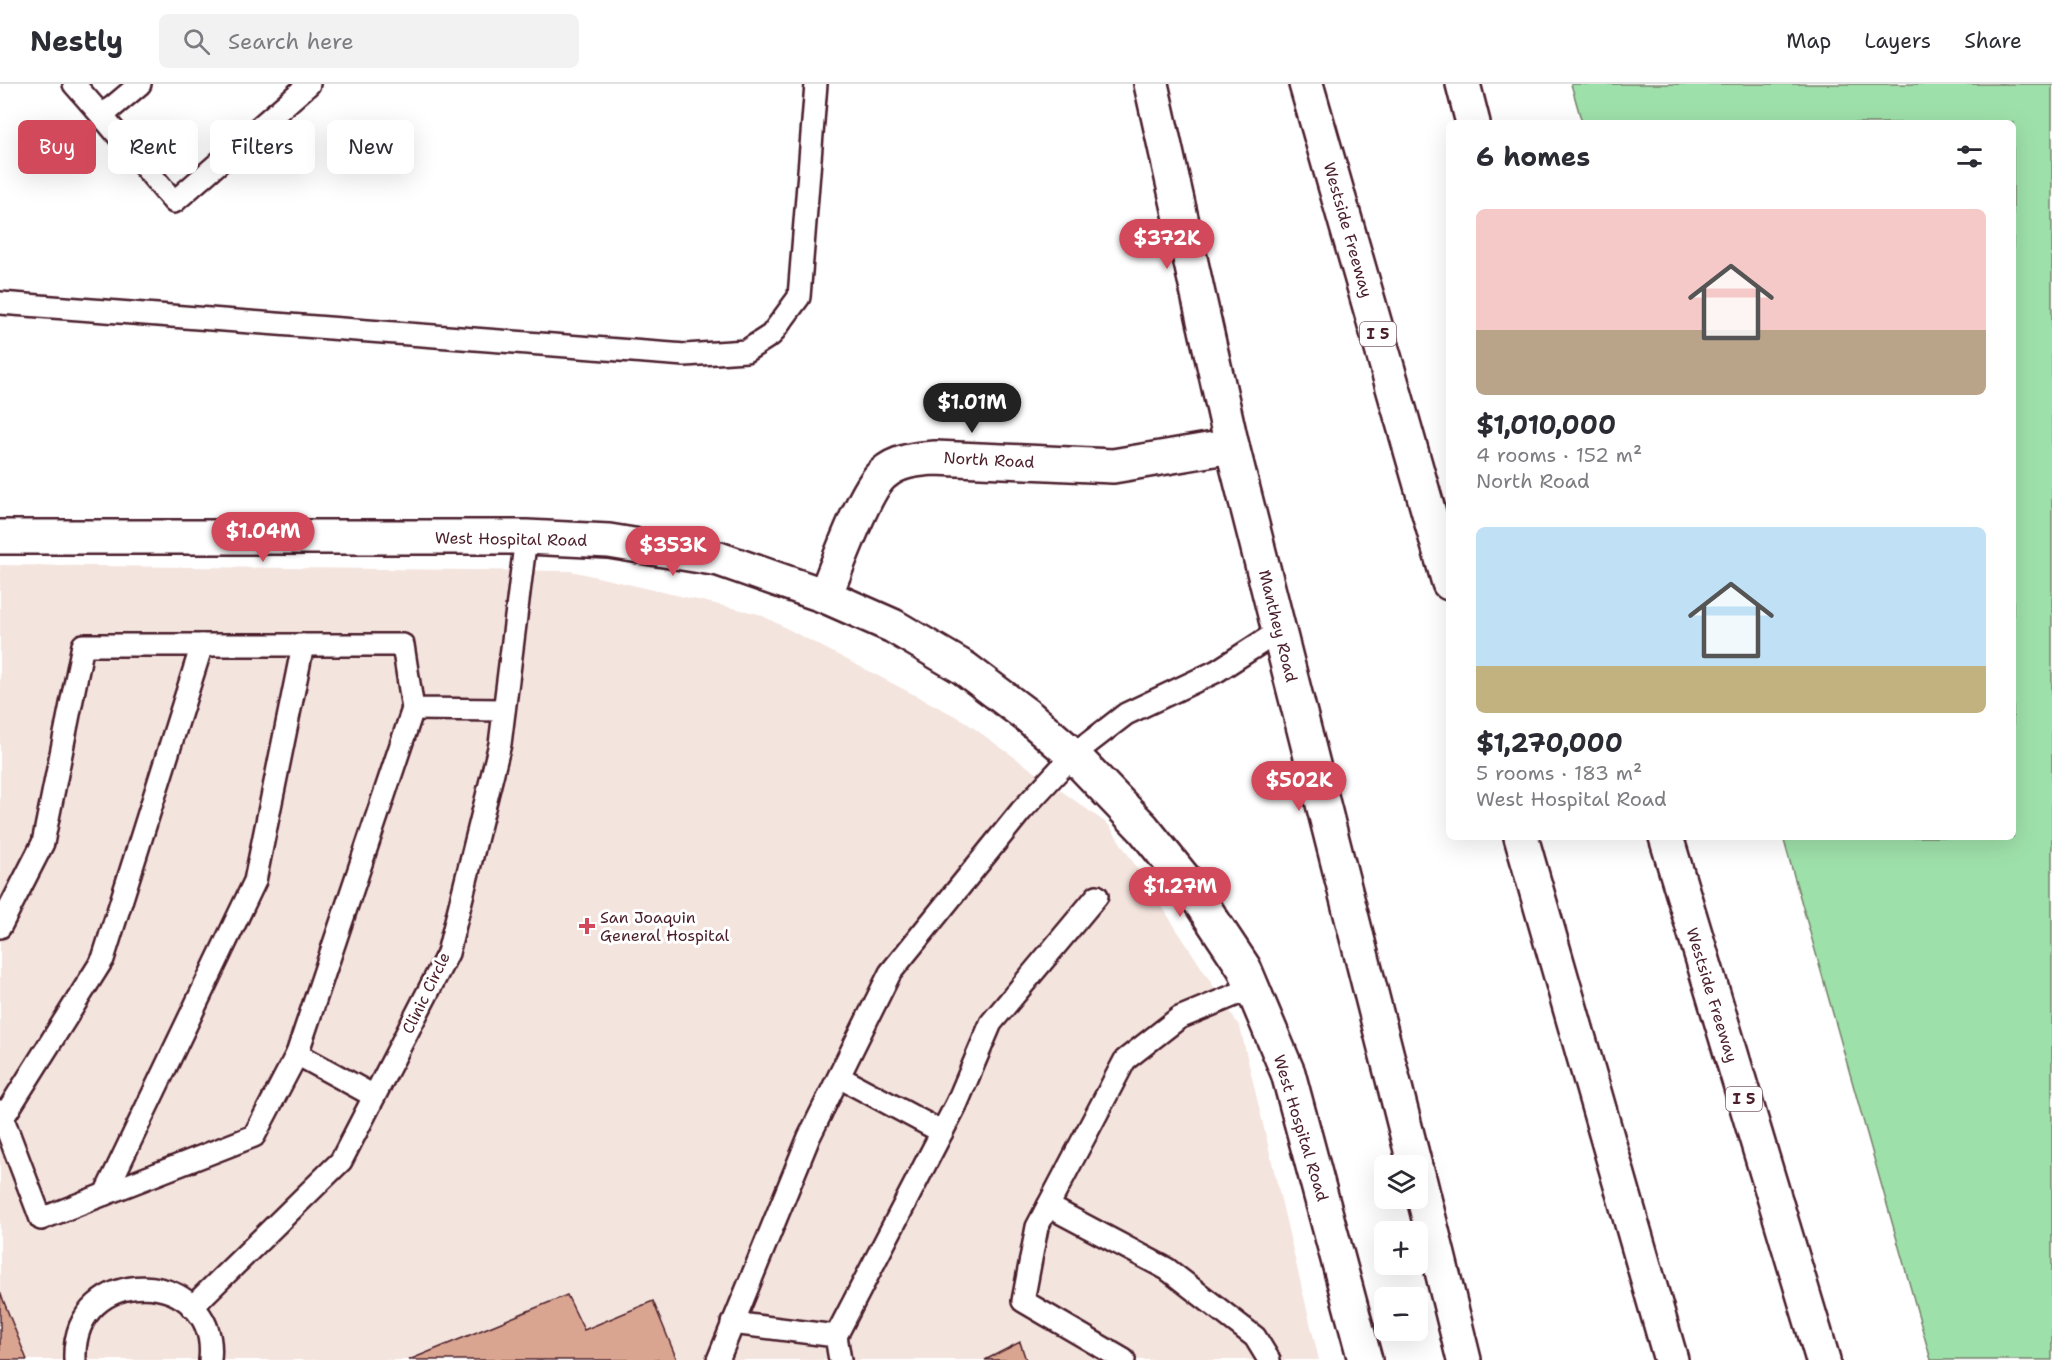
<!DOCTYPE html>
<html lang="en">
<head>
<meta charset="utf-8">
<style>
  body { margin:0; font-family:"Shantell Sans",sans-serif; background:#f2f2f3; color:#2b2b33; height:100vh; display:flex; flex-direction:column; font-size:22px; white-space:nowrap }
  * { box-sizing:border-box; margin:0 }
  p { font-size:20px; color:#7c7c81 }
  .icon { flex:none; width:33px; height:33px; fill:none; stroke:currentColor; stroke-width:2; stroke-linecap:round; stroke-linejoin:round }
  .map { position:relative; flex:1; overflow:hidden }
  .sheet { position:absolute; left:1446px; top:36px; width:570px; height:720px; display:flex; flex-direction:column; background:#fff; border-radius:9px; box-shadow:0 6px 24px #0002 }
  .sheet>* { flex:none }
  .hud { position:absolute; left:18px; top:36px; width:570px; height:54px; display:flex; gap:12px }
  .fabs { position:absolute; left:1374px; top:1071px; display:grid; gap:12px }
  .fabs a { display:grid; place-items:center; width:54px; height:54px; border-radius:9px; background:#fff; box-shadow:0 6px 24px #0002; font-size:30px }
  .price { position:absolute; translate:-50% -51px; padding:0 14px; border-radius:21px; background:#d1495b; color:#fff; font-size:20px; line-height:39px; filter:drop-shadow(0 2px 3px #0008) }
  .price::after { content:''; position:absolute; left:50%; top:36px; width:18px; height:14px; margin-left:-9px; background:inherit; clip-path:polygon(0 0,100% 0,50% 100%) }
  .price.on { background:#222; color:#fff }
  ul { padding:0; list-style:none }
  li { display:grid; align-content:center; gap:12px; height:318px; padding:0 30px }
  li span { display:grid; place-items:center; height:186px; border-radius:9px; color:#555 }
  li>.icon { margin-inline-start:auto }
  span .icon { width:108px; height:108px; fill:#fffc; stroke-width:1 }
  li b { font-size:26px }
  h2 { display:flex; justify-content:space-between; align-items:center; height:72px; padding:0 30px; font-size:26px }
  .tag { padding:0 21px; border-radius:9px; background:#fff; box-shadow:0 6px 24px #0002; font-size:21px; line-height:54px }
  .tag.on { background:#d1495b; color:#fff }
  header { display:flex; align-items:center; gap:36px; box-sizing:border-box; height:84px; padding:0 30px; background:#fff; border-bottom:2px solid #e1e1e2 }
  header strong { font-size:28px }
  nav { display:flex; gap:33px; margin-inline-start:auto; font-size:21px }
  .search { width:420px; height:54px; background:#f2f2f3; display:flex; align-items:center; gap:15px; box-sizing:border-box; padding:0 21px; border-radius:9px; color:#7c7c81; font-size:22px }
  .map>svg:first-child { display:block }
</style>
</head>
<body>
<header>
<strong>Nestly</strong>
<div class="search"><svg class="icon" aria-label="search" viewBox="0 0 24 24"><circle cx="10" cy="10" r="6"/><path d="M15 15l6 6"/></svg>Search here</div>
<nav><a>Map</a><a>Layers</a><a>Share</a></nav>
</header>
<div class="map">
<svg width="2052" height="1276" viewBox="0 0 2052 1276">
  <rect width="100%" height="100%" fill="#fff"/>
  <filter id="ink" filterUnits="userSpaceOnUse"><feTurbulence type="fractalNoise" baseFrequency=".0167" numOctaves="2"/><feDisplacementMap in="SourceGraphic" scale="12" xChannelSelector="R" yChannelSelector="G"/><feConvolveMatrix kernelMatrix="1 2 1 2 8 2 1 2 1" color-interpolation-filters="sRGB"/></filter>
  <g filter="url(#ink)">
    <polygon fill="#f4e4de" points="0,481 571,487 759,530 961,635 1109,741 1240,943 1319,1276 0,1276"/>
    <polygon fill="#9ee0aa" stroke="#74806a" stroke-width="1.5" points="1571,0 2052,0 2052,1276 1931,1276 1783,753 2013,753 2013,39 1582,39"/>
    <g fill="#daa590" stroke="#4a1f2b" stroke-width="1.5">
      <polygon points="0,1208 27,1276 0,1276"/>
      <polygon points="567,1211 584,1246 653,1217 677,1276 409,1276"/>
      <polygon points="1020,1258 1026,1276 985,1276"/>
    </g>
    <g fill="none" stroke-linecap="round" stroke-linejoin="round">
      <g stroke="#4a1f2b" stroke-width="26">
        <g id="service">
          <polyline points="74,0 102,32 140,0"/>
          <polyline points="102,32 174,118 309,0"/>
          <polyline points="0,219 685,271 746,267 771,251 799,213 816,0"/>
          <polyline points="0,843 43,759 83,561 403,561 413,625 504,626"/>
          <polyline points="297,970 413,625"/>
          <polyline points="839,993 942,1048"/>
          <polyline points="0,1027 41,1135 254,1052 297,970 374,1012"/>
          <polyline points="3,1034 103,875 202,561"/>
          <polyline points="105,1110 255,797 303,561"/>
          <polyline points="1048,1122 1167,1185 1255,1253 1269,1276"/>
          <polyline points="192,1223 341,1077 448,869 500,660 526,453"/>
          <polyline points="732,1239 836,1252 840,1276"/>
          <polyline points="836,1252 957,1019 991,939 1097,812"/>
          <path d="M 75,1276 C 71,1176 220,1182 210,1276"/>
          <polyline points="718,1276 809,1053 890,889 1021,727 1073,671 1126,630 1217,587 1279,547"/>
          <polyline points="1124,1276 1023,1217 1037,1143 1125,976 1179,934 1252,904"/>
        </g>
      </g>
      <g stroke="#4a1f2b" stroke-width="38">
        <g id="minor">
          <polyline points="0,453 526,453 609,457 719,475 825,512 893,542 964,584 1029,633 1073,671 1143,744 1189,801 1244,884 1288,989 1365,1276"/>
          <path d="M 825,512 C 836,485 864,406 883,390 C 897,377 917,375 935,374 L 1113,382 L 1232,362"/>
        </g>
      </g>
      <g stroke="#4a1f2b" stroke-width="38">
        <g id="tertiary">
          <polyline points="1151,0 1232,362 1415,1082"/>
          <polyline points="1418,1090 1464,1276"/>
        </g>
      </g>
      <g stroke="#4a1f2b" stroke-width="38">
        <g id="motorway">
          <polyline points="1306,0 1449,499"/>
          <polyline points="1463,0 1473,39"/>
          <polyline points="1521,753 1671,1276"/>
          <polyline points="1666,753 1823,1276"/>
        </g>
      </g>
      <use href="#service" stroke="#fff" stroke-width="21"/>
      <use href="#minor" stroke="#fff" stroke-width="33"/>
      <use href="#tertiary" stroke="#fff" stroke-width="33"/>
      <use href="#motorway" stroke="#fff" stroke-width="33"/>
    </g>
  </g>
  <path fill="#d1495b" stroke="#fff" stroke-width="2" d="M584 833h6v6h6v6h-6v6h-6v-6h-6v-6h6z"/>
  <g text-anchor="middle" dominant-baseline="central" stroke-width="6" stroke-linejoin="round" paint-order="stroke">
    <g fill="#fff" stroke="#80626b" stroke-width="1.5">
      <rect x="1360" y="238" width="36" height="24" rx="4.5"/>
      <rect x="1726" y="1003" width="36" height="24" rx="4.5"/>
    </g>
    <g font-size="15" font-weight="bold" fill="#4a1f2b">
      <text x="1378" y="250">I 5</text>
      <text x="1744" y="1015">I 5</text>
    </g>
    <g font-size="16" fill="#4a1f2b" stroke="#fff">
      <text transform="translate(1348 146) rotate(74)">Westside Freeway</text>
      <text transform="translate(989 376) rotate(3)">North Road</text>
      <text transform="translate(511 455) rotate(1)">West Hospital Road</text>
      <text transform="translate(1278 542) rotate(76)">Manthey Road</text>
      <text transform="translate(426 909) rotate(-64)">Clinic Circle</text>
      <text transform="translate(1712 911) rotate(73)">Westside Freeway</text>
      <text transform="translate(1301 1044) rotate(73)">West Hospital Road</text>
    </g>
    <g font-size="16" fill="#4a1f2b" stroke="#fff" text-anchor="start">
      <text x="600" y="833">San Joaquin<tspan x="600" dy="18">General Hospital</tspan></text>
    </g>
  </g>
</svg>
<div class="fabs">
<a><svg class="icon" aria-label="layers" viewBox="0 0 24 24"><path d="M12 4l9 5-9 5-9-5zM3 14l9 5 9-5"/></svg></a>
<a>+</a>
<a>−</a>
</div>
<b class="price" style="left:1167px;top:186px">$372K</b>
<b class="price on" style="left:972px;top:350px">$1.01M</b>
<b class="price" style="left:263px;top:479px">$1.04M</b>
<b class="price" style="left:673px;top:493px">$353K</b>
<b class="price" style="left:1299px;top:728px">$502K</b>
<b class="price" style="left:1180px;top:834px">$1.27M</b>
<div class="hud">
<a class="tag on">Buy</a>
<a class="tag">Rent</a>
<a class="tag">Filters</a>
<a class="tag">New</a>
</div>
<section class="sheet">
<h2>6 homes<svg class="icon" aria-label="filters" viewBox="0 0 24 24"><path d="M4 7h16M4 17h16"/><circle cx="9" cy="7" r="2"/><circle cx="15" cy="17" r="2"/></svg></h2>
<ul>
<li><span style="background:linear-gradient(#f6c9c9 65%,#b9a48a 0)"><svg class="icon" aria-label="home" viewBox="0 0 24 24"><path d="M3 11l9-7 9 7M6 9v11h12V9"/></svg></span><div><b>$1,010,000</b><p>4 rooms · 152 m²</p><p>North Road</p></div></li>
<li><span style="background:linear-gradient(#bfe0f5 75%,#c2b280 0)"><svg class="icon" aria-label="home" viewBox="0 0 24 24"><path d="M3 11l9-7 9 7M6 9v11h12V9"/></svg></span><div><b>$1,270,000</b><p>5 rooms · 183 m²</p><p>West Hospital Road</p></div></li>
</ul>
</section>
</div>
</body>
</html>
